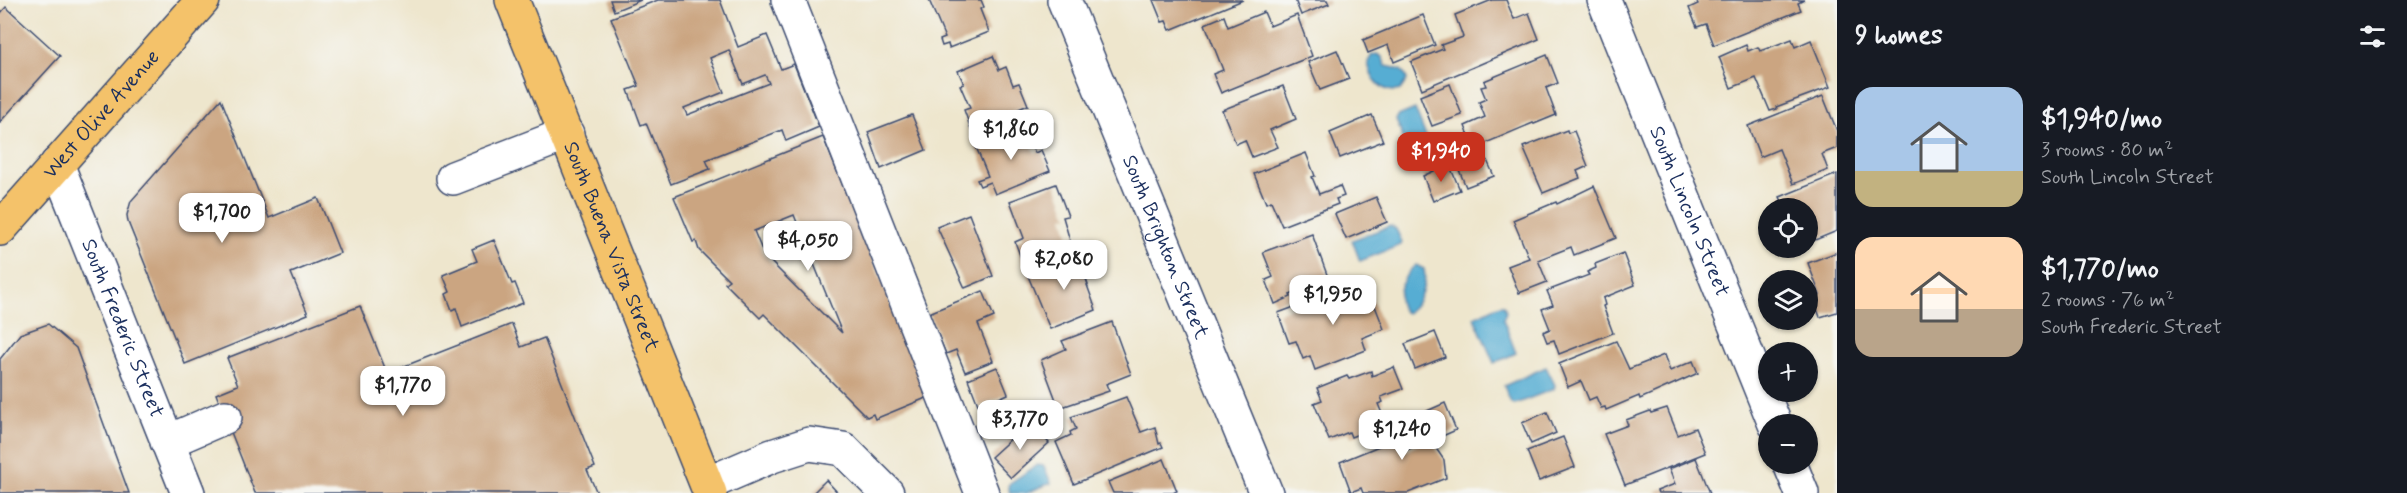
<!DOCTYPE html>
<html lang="en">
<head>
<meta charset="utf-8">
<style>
  body { margin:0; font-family:Mynerve,sans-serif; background:#20242c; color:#f1f3f6; height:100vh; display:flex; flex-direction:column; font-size:22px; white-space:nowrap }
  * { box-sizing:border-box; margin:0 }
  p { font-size:20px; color:#9ea1a6 }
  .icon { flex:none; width:33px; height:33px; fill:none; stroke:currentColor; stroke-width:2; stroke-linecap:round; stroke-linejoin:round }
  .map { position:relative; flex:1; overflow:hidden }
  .drawer { display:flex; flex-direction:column; background:#171b24; width:570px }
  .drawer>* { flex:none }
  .tools { position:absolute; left:1758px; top:198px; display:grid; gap:12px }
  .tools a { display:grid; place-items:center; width:60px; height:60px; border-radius:50%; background:#171b24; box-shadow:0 2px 4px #0004; font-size:30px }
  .price { position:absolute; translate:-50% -51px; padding:0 14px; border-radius:12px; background:#fff; color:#222; font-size:20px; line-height:39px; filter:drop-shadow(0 2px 3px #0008) }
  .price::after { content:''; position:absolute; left:50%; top:36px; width:18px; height:14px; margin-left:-9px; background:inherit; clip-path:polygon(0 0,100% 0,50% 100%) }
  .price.current { background:#c8321e; color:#fff }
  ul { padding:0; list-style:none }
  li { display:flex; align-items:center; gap:18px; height:150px; padding:0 18px }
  li span { display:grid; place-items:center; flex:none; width:168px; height:120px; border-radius:18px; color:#555 }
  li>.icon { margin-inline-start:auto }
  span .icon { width:72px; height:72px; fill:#fffc; stroke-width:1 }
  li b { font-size:26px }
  h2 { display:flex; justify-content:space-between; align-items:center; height:72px; padding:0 18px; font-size:26px }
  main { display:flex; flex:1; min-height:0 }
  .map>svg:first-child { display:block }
</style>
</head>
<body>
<main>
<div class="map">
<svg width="1837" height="493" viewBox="0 0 1837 493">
  <rect width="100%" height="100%" fill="#f6f6f2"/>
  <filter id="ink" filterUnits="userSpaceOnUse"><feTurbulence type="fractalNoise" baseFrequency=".0167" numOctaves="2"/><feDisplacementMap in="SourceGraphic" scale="12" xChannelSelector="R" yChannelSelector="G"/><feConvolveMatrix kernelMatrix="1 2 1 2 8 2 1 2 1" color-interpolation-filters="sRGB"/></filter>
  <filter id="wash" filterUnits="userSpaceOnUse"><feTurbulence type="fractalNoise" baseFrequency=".008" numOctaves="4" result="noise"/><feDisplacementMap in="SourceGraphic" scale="24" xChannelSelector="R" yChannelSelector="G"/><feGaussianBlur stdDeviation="1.35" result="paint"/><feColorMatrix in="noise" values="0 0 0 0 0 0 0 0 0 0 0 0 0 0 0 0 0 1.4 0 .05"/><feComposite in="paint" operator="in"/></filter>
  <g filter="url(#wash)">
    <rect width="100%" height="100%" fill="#eee6cd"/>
    <g fill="#56add3" stroke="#386e98" stroke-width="1.5">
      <path d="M 1377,54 L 1382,57 L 1386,66 C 1397,69 1404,68 1407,80 L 1400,90 C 1383,95 1370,78 1368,62 L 1372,55 Z"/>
      <polygon points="1415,109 1431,149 1411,158 1396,120 1398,116"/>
      <polygon points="1390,226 1396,229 1402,242 1401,245 1360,261 1352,240"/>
      <path d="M 1416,265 L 1424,269 C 1427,284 1420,304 1407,313 L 1404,312 C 1393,299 1403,274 1416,265 Z"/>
      <polygon points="1500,305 1504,305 1506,312 1503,319 1516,353 1494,363 1474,317"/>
      <polygon points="1546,367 1555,385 1554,389 1515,404 1511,403 1504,386"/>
      <polygon points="1037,465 1044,466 1051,483 1026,493 1010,493 1008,486 1010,483"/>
    </g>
    <g id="blocks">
      <g fill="#cba581" fill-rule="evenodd">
        <polygon points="610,0 641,0 614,11"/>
        <path d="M 658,0 L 720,0 L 738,47 L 767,35 L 781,69 L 794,64 L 819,127 L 786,141 L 782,130 L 706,160 L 710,169 L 671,184 L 646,123 L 641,125 L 628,90 L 639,86 L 611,18 ZM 729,50 L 743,84 L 765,75 L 769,83 L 687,115 L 684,108 L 724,92 L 710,58 Z"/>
        <polygon points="929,0 981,0 984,7 980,9 989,32 949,48 948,44 942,46 940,40 945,38"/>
        <polygon points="1153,0 1243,0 1170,30 1166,21 1162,22"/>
        <polygon points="1295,0 1327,0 1329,4 1301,15"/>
        <polygon points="1492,0 1506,0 1514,19 1529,13 1539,39 1422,89 1411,62 1443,49 1441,45 1463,37 1455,15"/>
        <polygon points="1696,0 1804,0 1798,3 1801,10 1714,45 1706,24 1697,27 1689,8 1698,4"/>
        <polygon points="6,7 60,56 0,122 0,14"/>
        <polygon points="1264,12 1270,26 1297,15 1312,56 1221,93 1213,74 1223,70 1205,24 1224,16 1228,27"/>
        <polygon points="1423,15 1435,45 1394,62 1388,45 1368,53 1363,40"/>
        <polygon points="1792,39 1795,47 1811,40 1830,87 1776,107 1777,109 1770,111 1756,78 1731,88 1719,57 1746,45 1748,51 1758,47 1760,51"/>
        <polygon points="1337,50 1349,79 1320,90 1308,62"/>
        <polygon points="1547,55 1558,83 1546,88 1556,115 1534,124 1533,123 1474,148 1465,126 1485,117 1479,102 1486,99 1481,87 1486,86 1484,81"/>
        <polygon points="993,56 999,70 1006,67 1013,85 1019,83 1028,105 971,129 964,110 970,108 960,85 964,84 958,71"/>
        <polygon points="1450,84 1462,115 1432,126 1420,96"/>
        <polygon points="1283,86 1296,119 1270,130 1278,147 1252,157 1245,140 1236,144 1222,110"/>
        <polygon points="1823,96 1837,131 1837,148 1822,154 1828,170 1793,184 1779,149 1760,157 1748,126"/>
        <polygon points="221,99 269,218 318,198 340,253 291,273 308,314 185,364 128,222 127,215 131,201"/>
        <polygon points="912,115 926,150 881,169 868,132"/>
        <polygon points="1372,115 1383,141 1340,158 1330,133"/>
        <polygon points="1024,127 1035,153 1041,150 1050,171 995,194 990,182 980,186 977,180 988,176 976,147"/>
        <polygon points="1567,130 1568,133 1574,131 1588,166 1577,171 1580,178 1543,193 1523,147"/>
        <path d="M 823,137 L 927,392 L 924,393 L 926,398 L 875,419 L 873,414 L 867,417 L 764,314 L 760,318 L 725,283 L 729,280 L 699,250 L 696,241 L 693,242 L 674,197 ZM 794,215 L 842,333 L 764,255 L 754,231 Z"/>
        <polygon points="1482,149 1494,176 1466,187 1455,160"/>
        <polygon points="1306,153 1315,176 1312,177 1319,194 1340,186 1344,196 1336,199 1338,204 1282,226 1271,201 1266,203 1254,174"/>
        <polygon points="1449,164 1460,190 1433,201 1423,176"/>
        <polygon points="1837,174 1837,231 1808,243 1808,208 1785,208 1780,197"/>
        <polygon points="1056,184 1068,216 1063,217 1071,244 1023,263 1015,242 1024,238 1010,201"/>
        <polygon points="1594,186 1616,238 1574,255 1571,247 1538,260 1547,282 1519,293 1508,266 1529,258 1513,220 1556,202 1557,204"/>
        <polygon points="1376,197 1387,222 1346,239 1335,214"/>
        <polygon points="969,214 993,276 965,288 937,227"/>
        <polygon points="1312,234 1329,280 1290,295 1291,297 1275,304 1266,280 1273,277 1263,252"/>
        <polygon points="494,240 512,284 515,283 523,303 462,327 456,308 452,310 446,294 450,292 443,275 477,261 472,249"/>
        <polygon points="1837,252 1837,312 1820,317 1813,298 1820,295 1808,263"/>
        <polygon points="1623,253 1635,285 1603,298 1605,305 1603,306 1613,333 1559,354 1554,340 1547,342 1543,332 1550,329 1542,309 1553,305 1547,291 1589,275 1587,272 1596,268 1595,264"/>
        <polygon points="1083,254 1091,274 1085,276 1088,285 1087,285 1096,310 1050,329 1028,276"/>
        <polygon points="1366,283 1384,329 1362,338 1366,350 1315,370 1310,356 1303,359 1296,341 1289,343 1278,313 1308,302 1309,305"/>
        <polygon points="983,291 994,317 978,324 993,361 965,372 956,350 946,354 929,313"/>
        <polygon points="360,306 387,373 512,324 521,347 544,338 595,467 587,470 597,493 255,493 216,394 238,385 227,358"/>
        <polygon points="1112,322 1131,374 1106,384 1109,391 1059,408 1041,360 1066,349 1062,341"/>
        <polygon points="48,324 76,348 129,493 0,493 0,359 20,334"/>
        <polygon points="1435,332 1445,357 1415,369 1405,344"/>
        <polygon points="1616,341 1629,369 1664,355 1670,371 1693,361 1698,373 1640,399 1639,396 1606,410 1605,407 1601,408 1596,397 1589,400 1581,381 1568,387 1559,364"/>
        <polygon points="997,367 1008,394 979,407 968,379"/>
        <polygon points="1394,367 1403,389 1381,397 1383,402 1378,404 1386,423 1351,437 1349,432 1329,440 1314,403 1322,400 1317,388 1347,376 1349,379 1371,371 1372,376"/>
        <polygon points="1126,397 1141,432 1155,427 1159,444 1161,443 1163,447 1074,484 1056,442 1071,435 1070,432 1076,429 1071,417"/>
        <polygon points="1445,403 1456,430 1431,441 1444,460 1446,478 1408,493 1363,493 1361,488 1351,492 1340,462 1396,439 1402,452 1429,440 1418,415"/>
        <polygon points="1667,408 1678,435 1695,428 1705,453 1625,485 1604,434 1628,425 1626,420 1650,411 1651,413"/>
        <polygon points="1547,412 1556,433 1531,444 1522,423"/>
        <polygon points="1034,427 1049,443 1011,478 991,457 1013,437"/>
        <polygon points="1563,437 1575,467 1539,481 1527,451"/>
        <polygon points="1696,458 1710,493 1658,493 1657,491 1675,484 1669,469"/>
        <polygon points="1164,459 1177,491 1173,493 1113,493 1108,482"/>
        <polygon points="826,480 838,493 813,493"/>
      </g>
    </g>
  </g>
  <g filter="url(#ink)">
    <use href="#blocks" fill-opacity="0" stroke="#3b4a6f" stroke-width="1.5"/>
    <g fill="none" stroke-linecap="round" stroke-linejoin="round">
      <g stroke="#3b4a6f" stroke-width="36">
        <g id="minor">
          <polyline points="788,0 982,493"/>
          <path id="s1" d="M 1064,0 L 1266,493"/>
          <path id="s2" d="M 1604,0 L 1775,424"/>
          <path id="s3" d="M 57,164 L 188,493"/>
          <polyline points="453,178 567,134"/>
          <polyline points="167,442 225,417"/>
          <polyline points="1790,464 1802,493"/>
          <polyline points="707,484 772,456 809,444 843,449 887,493"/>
        </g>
      </g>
      <g stroke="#3b4a6f" stroke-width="36">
        <g id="major">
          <path id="s4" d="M 512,0 L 710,493"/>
          <path id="s5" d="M 0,229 L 203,0"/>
        </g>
      </g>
      <use href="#minor" stroke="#fff" stroke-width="33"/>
      <use href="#major" stroke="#f4c26a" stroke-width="33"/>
    </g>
  </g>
  <g text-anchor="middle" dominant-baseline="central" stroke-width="4.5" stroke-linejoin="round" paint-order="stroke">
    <g font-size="21" fill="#1b2f5e" stroke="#f6f6f2">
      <text stroke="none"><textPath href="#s5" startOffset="153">West Olive Avenue</textPath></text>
      <text stroke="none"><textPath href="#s2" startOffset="228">South Lincoln Street</textPath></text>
      <text stroke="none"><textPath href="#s4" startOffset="266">South Buena Vista Street</textPath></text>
      <text stroke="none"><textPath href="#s1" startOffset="267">South Brighton Street</textPath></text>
      <text stroke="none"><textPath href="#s3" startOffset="177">South Frederic Street</textPath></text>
    </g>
  </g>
</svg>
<div class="tools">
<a><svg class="icon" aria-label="locate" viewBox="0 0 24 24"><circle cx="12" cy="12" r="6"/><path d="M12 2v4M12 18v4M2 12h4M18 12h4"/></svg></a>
<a><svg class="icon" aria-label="layers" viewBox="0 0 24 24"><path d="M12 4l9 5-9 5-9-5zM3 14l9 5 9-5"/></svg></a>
<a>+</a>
<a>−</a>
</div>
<b class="price" style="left:1011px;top:161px">$1,860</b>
<b class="price current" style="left:1441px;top:183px">$1,940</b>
<b class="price" style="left:222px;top:244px">$1,700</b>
<b class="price" style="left:808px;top:272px">$4,050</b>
<b class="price" style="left:1064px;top:291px">$2,080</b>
<b class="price" style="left:1333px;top:326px">$1,950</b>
<b class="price" style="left:403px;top:417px">$1,770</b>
<b class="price" style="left:1020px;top:451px">$3,770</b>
<b class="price" style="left:1402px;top:461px">$1,240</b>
</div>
<section class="drawer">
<h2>9 homes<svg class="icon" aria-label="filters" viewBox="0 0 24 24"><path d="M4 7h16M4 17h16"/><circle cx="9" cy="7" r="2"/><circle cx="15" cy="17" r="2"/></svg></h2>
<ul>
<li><span style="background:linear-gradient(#a9c7e8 70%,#c2b280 0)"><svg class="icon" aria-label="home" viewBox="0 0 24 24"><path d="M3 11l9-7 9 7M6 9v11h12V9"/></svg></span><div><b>$1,940/mo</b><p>3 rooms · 80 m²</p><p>South Lincoln Street</p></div></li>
<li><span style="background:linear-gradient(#ffd9b3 60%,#b9a48a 0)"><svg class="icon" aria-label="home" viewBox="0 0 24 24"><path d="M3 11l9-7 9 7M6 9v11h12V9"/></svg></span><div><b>$1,770/mo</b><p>2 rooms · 76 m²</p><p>South Frederic Street</p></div></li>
</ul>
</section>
</main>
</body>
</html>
